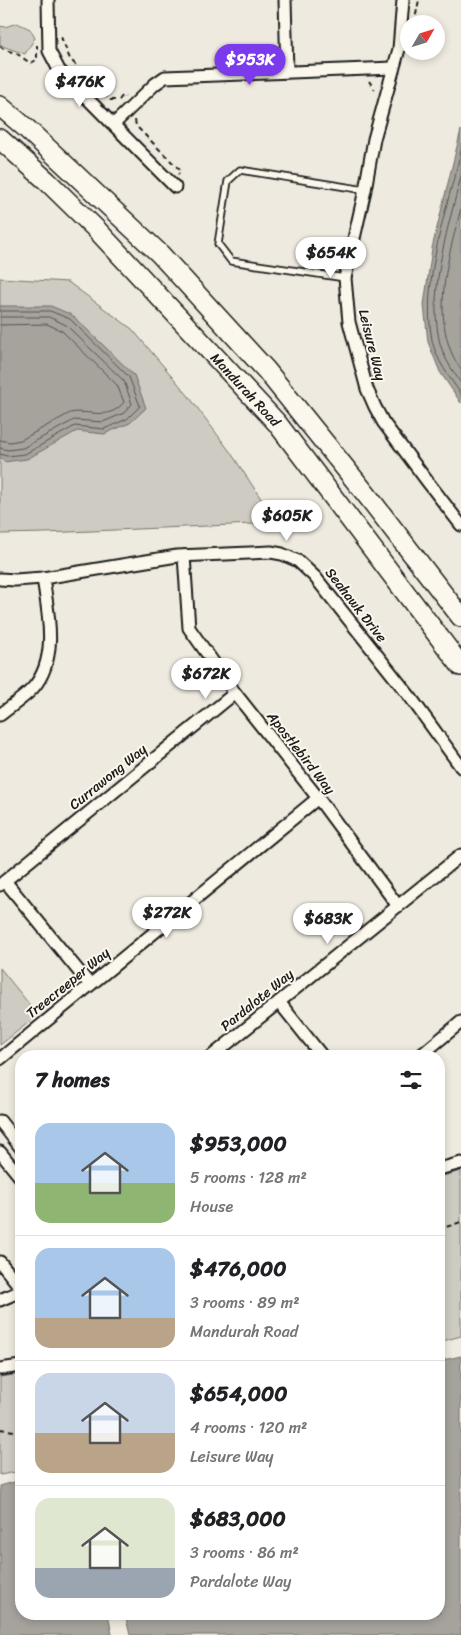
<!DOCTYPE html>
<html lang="en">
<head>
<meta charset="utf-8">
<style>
  body { margin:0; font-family:Sriracha,sans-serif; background:#f2f2f2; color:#202124; height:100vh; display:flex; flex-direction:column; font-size:19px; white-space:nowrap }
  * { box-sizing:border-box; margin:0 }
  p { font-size:16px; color:#757577 }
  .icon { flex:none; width:28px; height:28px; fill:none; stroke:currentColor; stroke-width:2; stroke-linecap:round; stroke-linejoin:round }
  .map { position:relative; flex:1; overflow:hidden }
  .sheet { position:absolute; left:15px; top:1050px; width:430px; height:570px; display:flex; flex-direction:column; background:#fff; border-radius:20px; box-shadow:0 2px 8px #0003 }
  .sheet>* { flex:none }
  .needle { width:32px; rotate:51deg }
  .tools { position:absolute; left:400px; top:15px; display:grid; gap:10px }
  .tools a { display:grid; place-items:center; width:45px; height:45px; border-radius:50%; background:#fff; box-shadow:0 2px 8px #0003; font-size:25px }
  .price { position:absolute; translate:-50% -42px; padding:0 11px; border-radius:18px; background:#fff; color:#222; font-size:16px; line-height:32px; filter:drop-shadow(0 1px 2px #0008) }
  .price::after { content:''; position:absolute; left:50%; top:30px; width:15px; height:11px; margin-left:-8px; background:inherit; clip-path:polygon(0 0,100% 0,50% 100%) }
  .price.active { background:#7c3aed; color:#fff }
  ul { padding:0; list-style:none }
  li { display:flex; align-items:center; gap:15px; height:125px; padding:0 20px }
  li+li { border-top:1px solid #e0e0e0 }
  li span { display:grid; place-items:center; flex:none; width:140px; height:100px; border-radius:15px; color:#555 }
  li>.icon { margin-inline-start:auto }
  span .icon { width:60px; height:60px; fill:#fffc; stroke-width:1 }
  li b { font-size:21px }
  h2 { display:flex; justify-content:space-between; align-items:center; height:60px; padding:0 20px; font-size:21px }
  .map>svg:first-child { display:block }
</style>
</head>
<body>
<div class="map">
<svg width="461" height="1635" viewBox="0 0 461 1635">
  <rect width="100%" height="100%" fill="#eeeadf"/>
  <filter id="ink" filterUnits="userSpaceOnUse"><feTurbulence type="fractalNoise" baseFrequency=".02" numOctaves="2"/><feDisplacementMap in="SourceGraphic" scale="10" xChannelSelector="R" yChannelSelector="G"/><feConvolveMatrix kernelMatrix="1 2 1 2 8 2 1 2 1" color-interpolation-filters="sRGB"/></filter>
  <g filter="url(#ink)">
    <g fill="#ceccc2" stroke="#75746f">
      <polygon points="17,23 30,29 35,38 25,54 5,47 0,44 0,26 5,27"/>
      <polygon points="0,278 68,282 132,329 187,394 231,453 277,523 45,533 0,534"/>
      <polygon points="0,968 38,1015 0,1045"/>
      <polygon points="461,1171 461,1336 439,1342 439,1177"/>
      <polygon points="21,1374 21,1471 0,1475 0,1377"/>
    </g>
    <g fill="#a6a39d" stroke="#6f6d69">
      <polygon points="461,130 461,403 440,372 428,342 424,305 432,248"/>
      <polygon points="0,306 51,306 72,315 134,375 146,408 130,423 104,434 77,431 27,459 4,462 0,457"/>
      <polygon points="461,1356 461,1635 130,1635 125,1614 439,1614 439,1361"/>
      <polygon points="21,1480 21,1614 108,1614 112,1635 0,1635 0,1486"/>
    </g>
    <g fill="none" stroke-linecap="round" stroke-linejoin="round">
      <g stroke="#535250" stroke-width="1">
        <path d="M 461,151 C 447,208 421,281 432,340 C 436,360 450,378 461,394"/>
        <path d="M 461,176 C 449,225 428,288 439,339 C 442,355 452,370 461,383"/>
        <path d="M 461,208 C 448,259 428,322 461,370"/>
        <polyline points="0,311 50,311 70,319 129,377 140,406 127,419 104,429 75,426 25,454 7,456 0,454"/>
        <polyline points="0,317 49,317 66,325 124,381 132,404 124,413 103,422 74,420 23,448 8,450 0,448"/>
        <path d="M 0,325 L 47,324 L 62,331 L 117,385 L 124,402 C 109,422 88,409 70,413 L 21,440 L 10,442 L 0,440"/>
      </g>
      <g stroke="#1c1c1c" stroke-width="9">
        <polyline id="service" points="345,278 231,261 218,244 228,181 240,170 365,190"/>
      </g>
      <g stroke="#1c1c1c" stroke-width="15">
        <g id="minor">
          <polyline points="48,0 49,51 59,70 175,187"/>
          <polyline points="285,0 287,72"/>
          <polyline points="403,0 399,49 374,139 365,190 345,278 349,322 367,389 375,407 383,422 427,481 461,525"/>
          <polyline points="114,124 155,84 165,77 393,68"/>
          <polyline points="184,556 189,628 235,693 318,798 398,906"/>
          <polyline points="0,579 15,580 43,578 177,556 271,552 282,554 298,561 315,577 411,698 461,767"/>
          <path d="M 0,715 C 11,706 24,698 33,688 C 59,658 48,613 43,578"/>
          <polyline points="5,881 90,985"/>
          <polyline points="0,885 235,693"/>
          <polyline points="279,1002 322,1056"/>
          <polyline points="212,1056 461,855"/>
          <polyline points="420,1056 461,1022"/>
          <polyline points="0,1059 318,798"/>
          <polyline points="0,1121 21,1148"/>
          <polyline points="0,1152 21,1178"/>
          <polyline points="439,1169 461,1163"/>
          <polyline points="0,1262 21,1288"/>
          <polyline points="0,1300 21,1291"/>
          <polyline points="0,1369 21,1366"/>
        </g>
      </g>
      <g stroke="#1c1c1c" stroke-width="22">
        <g id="trunk">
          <polyline points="0,106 27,129 160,254 266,370 366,494 461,617"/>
          <path id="s1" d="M 0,139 L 47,181 L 97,230 L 277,423 L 461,666"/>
        </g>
      </g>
      <g stroke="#1c1c1c" stroke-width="2" stroke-dasharray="5 4" stroke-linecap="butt">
        <polyline points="414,24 419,0"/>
        <polyline points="61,37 70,59 110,100 119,100 123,95 125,97"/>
        <polyline points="0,46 5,50 16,53 30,63 37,60 37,45"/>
        <polyline points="369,81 375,90"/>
        <polyline points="135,120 136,126 181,171 178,175"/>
        <polyline points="439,1231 443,1228 461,1222"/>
        <polyline points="0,1429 21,1432"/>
      </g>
      <use href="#service" stroke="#fbf7ec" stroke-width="5.5"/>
      <use href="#minor" stroke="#fbf7ec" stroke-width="11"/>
      <use href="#trunk" stroke="#fbf7ec" stroke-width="19"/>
    </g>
  </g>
  <g text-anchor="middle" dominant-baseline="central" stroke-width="4" stroke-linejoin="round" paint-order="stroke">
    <g font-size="14" fill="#1c1c1c" stroke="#fbf7ec">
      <text transform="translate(372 345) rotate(76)">Leisure Way</text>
      <text stroke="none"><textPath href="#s1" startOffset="351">Mandurah Road</textPath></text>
      <text transform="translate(356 605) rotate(52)">Seahawk Drive</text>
      <text transform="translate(301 753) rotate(52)">Apostlebird Way</text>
      <text transform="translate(108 777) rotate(-39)">Currawong Way</text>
      <text transform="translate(68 983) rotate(-39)">Treecreeper Way</text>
      <text transform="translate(257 1000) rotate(-39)">Pardalote Way</text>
    </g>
  </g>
</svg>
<div class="tools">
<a><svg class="needle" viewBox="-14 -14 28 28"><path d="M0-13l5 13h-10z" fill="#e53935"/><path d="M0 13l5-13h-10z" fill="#757577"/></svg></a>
</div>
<b class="price active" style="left:250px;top:86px">$953K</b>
<b class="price" style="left:80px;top:108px">$476K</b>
<b class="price" style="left:331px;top:279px">$654K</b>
<b class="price" style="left:287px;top:542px">$605K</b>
<b class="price" style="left:206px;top:700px">$672K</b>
<b class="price" style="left:167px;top:939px">$272K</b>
<b class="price" style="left:328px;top:945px">$683K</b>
<section class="sheet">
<h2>7 homes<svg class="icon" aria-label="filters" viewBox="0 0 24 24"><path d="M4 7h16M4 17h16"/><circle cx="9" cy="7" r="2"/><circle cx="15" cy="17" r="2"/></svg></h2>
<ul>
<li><span style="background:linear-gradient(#a9c7e8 60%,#8fb573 0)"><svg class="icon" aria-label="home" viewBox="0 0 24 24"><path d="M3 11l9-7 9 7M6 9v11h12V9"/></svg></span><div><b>$953,000</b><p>5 rooms · 128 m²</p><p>House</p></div></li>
<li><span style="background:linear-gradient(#a9c7e8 70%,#b9a48a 0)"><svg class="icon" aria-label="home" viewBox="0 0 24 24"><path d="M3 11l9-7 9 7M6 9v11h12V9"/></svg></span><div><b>$476,000</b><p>3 rooms · 89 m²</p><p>Mandurah Road</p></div></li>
<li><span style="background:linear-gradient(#c9d6e8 60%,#b9a48a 0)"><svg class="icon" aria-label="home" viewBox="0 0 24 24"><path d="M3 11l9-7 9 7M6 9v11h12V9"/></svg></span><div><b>$654,000</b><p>4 rooms · 120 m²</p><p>Leisure Way</p></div></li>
<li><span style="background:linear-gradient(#dfe7d0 70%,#9aa5b1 0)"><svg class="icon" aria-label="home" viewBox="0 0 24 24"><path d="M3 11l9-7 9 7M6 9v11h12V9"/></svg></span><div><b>$683,000</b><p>3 rooms · 86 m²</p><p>Pardalote Way</p></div></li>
</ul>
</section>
</div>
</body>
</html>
